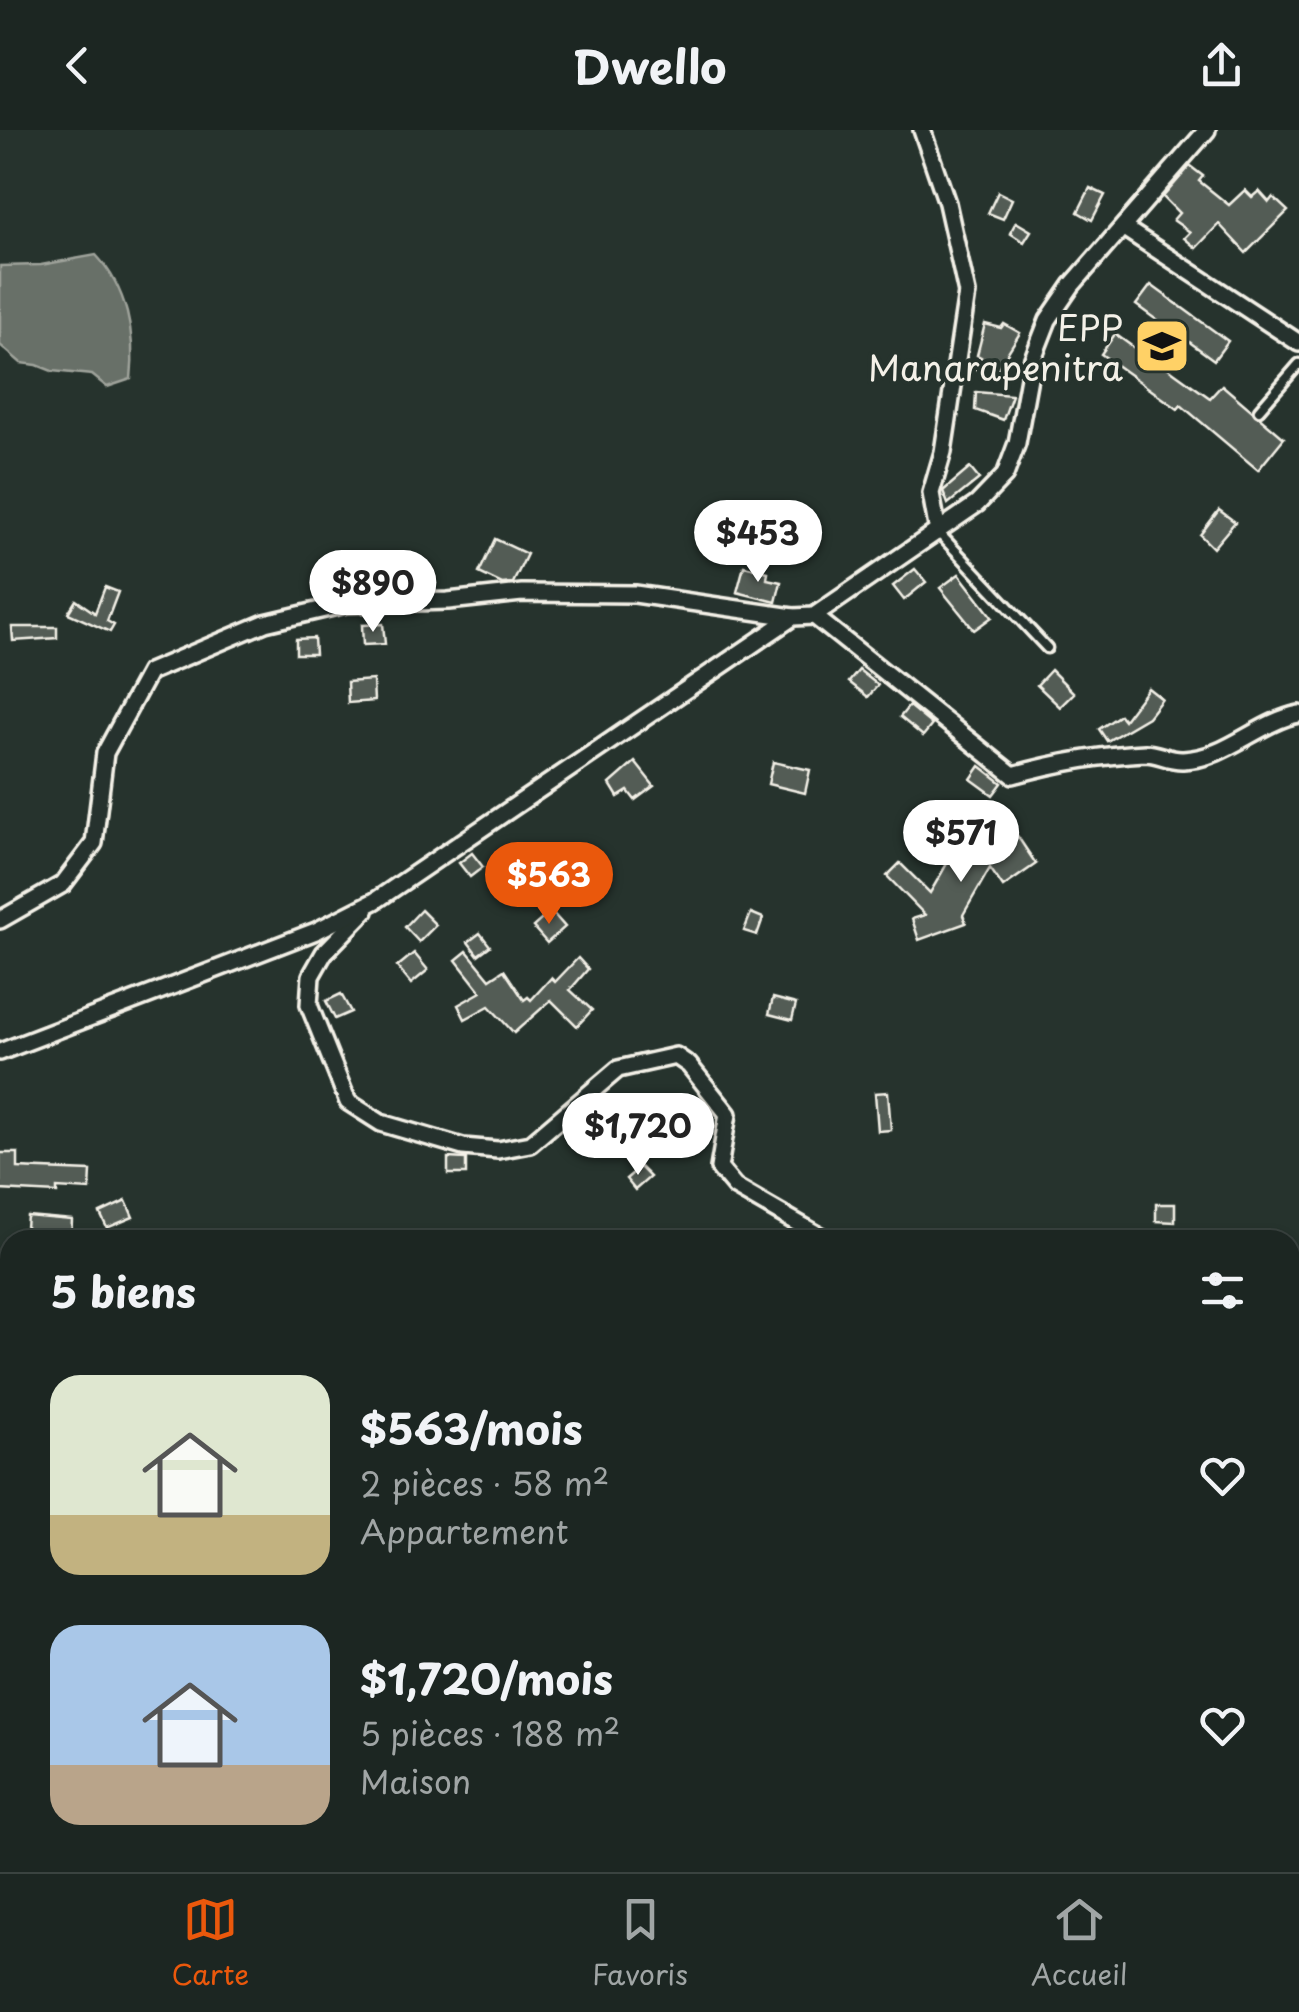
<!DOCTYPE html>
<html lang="fr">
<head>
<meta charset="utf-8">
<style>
  body { margin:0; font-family:"Playpen Sans",sans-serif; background:#252e2a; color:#f1f3f6; height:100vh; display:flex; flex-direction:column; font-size:38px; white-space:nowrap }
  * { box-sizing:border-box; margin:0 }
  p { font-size:32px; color:#a0a5a5 }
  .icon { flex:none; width:55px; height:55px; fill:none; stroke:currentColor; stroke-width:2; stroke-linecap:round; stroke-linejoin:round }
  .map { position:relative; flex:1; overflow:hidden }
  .details { position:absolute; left:0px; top:1100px; width:1300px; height:642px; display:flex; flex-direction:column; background:#1c2622; border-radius:30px 30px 0 0; box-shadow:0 2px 8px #0004,0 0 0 2px #3a4340 }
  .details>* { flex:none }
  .price { position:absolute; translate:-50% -85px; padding:0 22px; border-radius:35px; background:#fff; color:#222; font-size:32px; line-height:65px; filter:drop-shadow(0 2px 5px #0008) }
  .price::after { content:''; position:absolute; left:50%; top:60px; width:30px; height:22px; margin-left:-15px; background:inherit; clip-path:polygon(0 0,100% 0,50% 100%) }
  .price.selected { background:#ea580c; color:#fff }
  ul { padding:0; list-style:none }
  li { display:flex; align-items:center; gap:30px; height:250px; padding:0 50px }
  li span { display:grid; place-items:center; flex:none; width:280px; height:200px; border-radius:30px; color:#555 }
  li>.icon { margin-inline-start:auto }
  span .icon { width:120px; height:120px; fill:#fffc; stroke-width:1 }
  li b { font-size:42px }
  h2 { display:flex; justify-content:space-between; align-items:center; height:120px; padding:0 50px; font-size:42px }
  header { display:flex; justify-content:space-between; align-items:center; height:130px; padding:0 50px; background:#1c2622; font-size:45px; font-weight:700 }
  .tabs { display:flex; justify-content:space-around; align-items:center; height:140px; border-top:2px solid #3a4340; background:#1c2622; font-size:28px; color:#a0a5a5 }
  .tabs a { display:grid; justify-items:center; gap:5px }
  .tabs .selected { color:#ea580c }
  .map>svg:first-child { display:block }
</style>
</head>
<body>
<header><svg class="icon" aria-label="back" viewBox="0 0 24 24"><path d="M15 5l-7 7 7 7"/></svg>Dwello<svg class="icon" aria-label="share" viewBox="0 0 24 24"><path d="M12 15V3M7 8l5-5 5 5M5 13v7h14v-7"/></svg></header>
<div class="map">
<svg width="1299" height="1742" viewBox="0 0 1299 1742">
  <rect width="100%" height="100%" fill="#26332d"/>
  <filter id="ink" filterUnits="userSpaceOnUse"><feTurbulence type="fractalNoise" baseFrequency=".01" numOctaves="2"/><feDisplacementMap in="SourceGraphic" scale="20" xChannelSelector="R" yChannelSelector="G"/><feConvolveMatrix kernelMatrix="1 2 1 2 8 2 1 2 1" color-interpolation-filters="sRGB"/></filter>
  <g filter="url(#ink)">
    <path fill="#676f68" stroke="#9fa39b" stroke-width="2.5" d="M 96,125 C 127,158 136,205 131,249 L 107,257 L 92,245 L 52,241 L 37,235 L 21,233 L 0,215 L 0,136 L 41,135 Z"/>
    <g fill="#525c55" stroke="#f4f1e8" stroke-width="2.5">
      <polygon points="1190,36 1203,46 1199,51 1229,75 1245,60 1252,67 1259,61 1269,72 1273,67 1288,81 1246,123 1219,94 1196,118 1184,108 1190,102 1173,90 1179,83 1163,67"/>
      <polygon points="1090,58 1105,65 1092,90 1078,82"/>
      <polygon points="998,62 1012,69 1003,89 988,83"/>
      <polygon points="1016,92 1031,101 1024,112 1010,103"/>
      <polygon points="1151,155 1228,211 1214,230 1184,208 1164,235 1210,268 1222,255 1284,308 1258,340 1181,275 1178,279 1101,224 1115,204 1144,225 1165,196 1136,175"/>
      <polygon points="985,194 1001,198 1004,194 1020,203 993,246 976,239 981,227 977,225"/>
      <polygon points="976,262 1012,265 1003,290 975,280"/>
      <polygon points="970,338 979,349 948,374 943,361"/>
      <polygon points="1219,380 1235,392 1213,418 1200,405"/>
      <polygon points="735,405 758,410 755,424 733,418"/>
      <polygon points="495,409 527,424 513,453 502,454 479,443"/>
      <polygon points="744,436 768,442 767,449 781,452 776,472 737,462"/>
      <polygon points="915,439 926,452 904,470 893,456"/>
      <polygon points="959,444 992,487 974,500 940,458"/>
      <polygon points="105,457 118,462 107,491 114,495 110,502 68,483 76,470 95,483"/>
      <polygon points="383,494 385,514 363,515 362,495"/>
      <polygon points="12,497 57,497 57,508 13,511"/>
      <polygon points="314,508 315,524 296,524 296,509"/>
      <polygon points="859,540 878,555 868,567 849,552"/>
      <polygon points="1051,540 1074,563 1060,577 1037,555"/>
      <polygon points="373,550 374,571 348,573 347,552"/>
      <polygon points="1148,558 1162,569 1148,587 1107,611 1099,599 1120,585 1124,590"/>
      <polygon points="909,576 932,595 923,606 900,587"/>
      <polygon points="635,632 654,656 635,670 628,661 618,667 610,654"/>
      <polygon points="773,632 810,640 805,663 768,654"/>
      <polygon points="980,636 1002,653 993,665 971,649"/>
      <polygon points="1014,701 1036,734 1003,757 990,738 963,785 966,793 919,810 912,789 925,785 887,746 900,733 930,763 952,725 966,734"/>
      <polygon points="472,723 483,737 470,747 459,733"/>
      <polygon points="421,780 436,795 419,812 405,797"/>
      <polygon points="551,781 565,797 547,813 533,797"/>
      <polygon points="751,783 763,788 757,805 744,801"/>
      <polygon points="480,803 490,816 478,825 468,812"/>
      <polygon points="467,821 490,849 504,840 524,870 528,867 531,870 551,848 555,852 578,828 588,839 570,860 592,880 577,896 551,870 514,903 489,876 465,889 458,875 481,862 456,830"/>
      <polygon points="414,823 428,840 411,854 397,837"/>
      <polygon points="341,864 351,882 335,889 326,871"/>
      <polygon points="773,868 796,874 792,890 769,884"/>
      <polygon points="888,962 891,1000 878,1001 875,963"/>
      <polygon points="0,1023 18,1023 18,1038 91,1041 90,1060 57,1058 57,1063 0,1060"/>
      <polygon points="448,1028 466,1029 466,1044 448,1044"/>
      <polygon points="640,1037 650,1047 635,1060 626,1049"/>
      <polygon points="126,1071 133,1087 107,1098 100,1083"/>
      <polygon points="1156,1074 1175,1074 1175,1092 1156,1091"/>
      <polygon points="27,1086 72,1090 71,1110 25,1109"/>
    </g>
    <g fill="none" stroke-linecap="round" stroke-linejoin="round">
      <g stroke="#f4f1e8" stroke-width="15">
        <g id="lane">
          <polyline points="1259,280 1299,234"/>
          <polyline points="938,402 1047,518"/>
        </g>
      </g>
      <g stroke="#f4f1e8" stroke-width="22">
        <g id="street">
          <polyline points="922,0 947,73 967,163 943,322 931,363 938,402"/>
          <polyline points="1124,98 1299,213"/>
          <path d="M 814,486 L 1013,645 C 1056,633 1100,625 1145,623 C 1158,623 1170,631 1183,630 C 1226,629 1258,592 1299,584"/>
          <polyline points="365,781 324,823 311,846 309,875 348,972 381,993 463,1017 498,1020 530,1014 618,939 676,926 689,935 728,984 719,1038 735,1057 827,1110"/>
          <polyline points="0,790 63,754 94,713 105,623 149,542 265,493 346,474 448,471 522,463 635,464 793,487"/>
          <polyline points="0,922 316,801 375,771 793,487 814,486 977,374 1005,345 1017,313 1032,231 1048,190 1072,155 1207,0"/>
          <polyline points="1290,1302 1299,1307"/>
          <polyline points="1290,1388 1299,1384"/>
          <polyline points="0,1588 10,1585"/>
          <polyline points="934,1732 945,1742"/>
          <polyline points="200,1742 206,1732"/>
        </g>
      </g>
      <g stroke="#f4f1e8" stroke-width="30">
        <g id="secondary">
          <polyline points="1290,1431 1299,1417"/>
          <polyline points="1290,1705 1299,1735"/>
        </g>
      </g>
      <use href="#lane" stroke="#26332d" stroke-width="8"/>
      <use href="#street" stroke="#26332d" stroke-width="15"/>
      <use href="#secondary" stroke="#26332d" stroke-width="22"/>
    </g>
  </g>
  <defs>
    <g id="school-square" transform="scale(2.875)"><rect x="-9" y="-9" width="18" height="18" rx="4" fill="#ffd166" stroke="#26332d"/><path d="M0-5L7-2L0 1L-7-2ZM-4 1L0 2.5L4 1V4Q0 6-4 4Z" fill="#111"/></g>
  </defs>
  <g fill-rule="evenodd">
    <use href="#school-square" x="1162" y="216"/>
  </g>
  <g text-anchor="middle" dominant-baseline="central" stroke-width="8" stroke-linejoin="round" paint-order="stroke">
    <g font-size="35" fill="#f4f1e8" stroke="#26332d" text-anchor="end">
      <text x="1123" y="196">EPP<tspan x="1123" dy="40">Manarapenitra</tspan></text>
    </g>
  </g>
</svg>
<b class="price" style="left:758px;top:455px">$453</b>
<b class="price" style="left:373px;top:505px">$890</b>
<b class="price" style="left:961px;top:755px">$571</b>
<b class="price selected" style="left:549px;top:797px">$563</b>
<b class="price" style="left:638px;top:1048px">$1,720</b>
<section class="details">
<h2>5 biens<svg class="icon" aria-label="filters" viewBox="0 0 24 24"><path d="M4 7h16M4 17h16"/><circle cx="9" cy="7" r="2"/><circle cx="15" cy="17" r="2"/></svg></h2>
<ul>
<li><span style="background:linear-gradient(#dfe7d0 70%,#c2b280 0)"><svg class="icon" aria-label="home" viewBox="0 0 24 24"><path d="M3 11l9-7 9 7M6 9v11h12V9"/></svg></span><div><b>$563/mois</b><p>2 pièces · 58 m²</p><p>Appartement</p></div><svg class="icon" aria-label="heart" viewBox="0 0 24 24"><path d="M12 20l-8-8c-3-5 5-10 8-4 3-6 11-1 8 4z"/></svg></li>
<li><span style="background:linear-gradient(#a9c7e8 70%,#b9a48a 0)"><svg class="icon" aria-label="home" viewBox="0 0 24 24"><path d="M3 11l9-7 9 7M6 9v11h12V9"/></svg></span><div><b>$1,720/mois</b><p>5 pièces · 188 m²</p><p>Maison</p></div><svg class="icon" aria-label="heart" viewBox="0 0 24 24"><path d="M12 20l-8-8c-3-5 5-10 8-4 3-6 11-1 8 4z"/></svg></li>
</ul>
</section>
</div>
<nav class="tabs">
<a class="selected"><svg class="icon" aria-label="map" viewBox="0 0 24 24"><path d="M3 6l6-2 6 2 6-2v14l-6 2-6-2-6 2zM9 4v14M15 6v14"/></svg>Carte</a>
<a><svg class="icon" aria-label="saved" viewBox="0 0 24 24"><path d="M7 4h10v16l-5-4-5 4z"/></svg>Favoris</a>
<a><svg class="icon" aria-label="home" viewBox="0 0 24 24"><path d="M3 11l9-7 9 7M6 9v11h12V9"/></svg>Accueil</a>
</nav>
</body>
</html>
